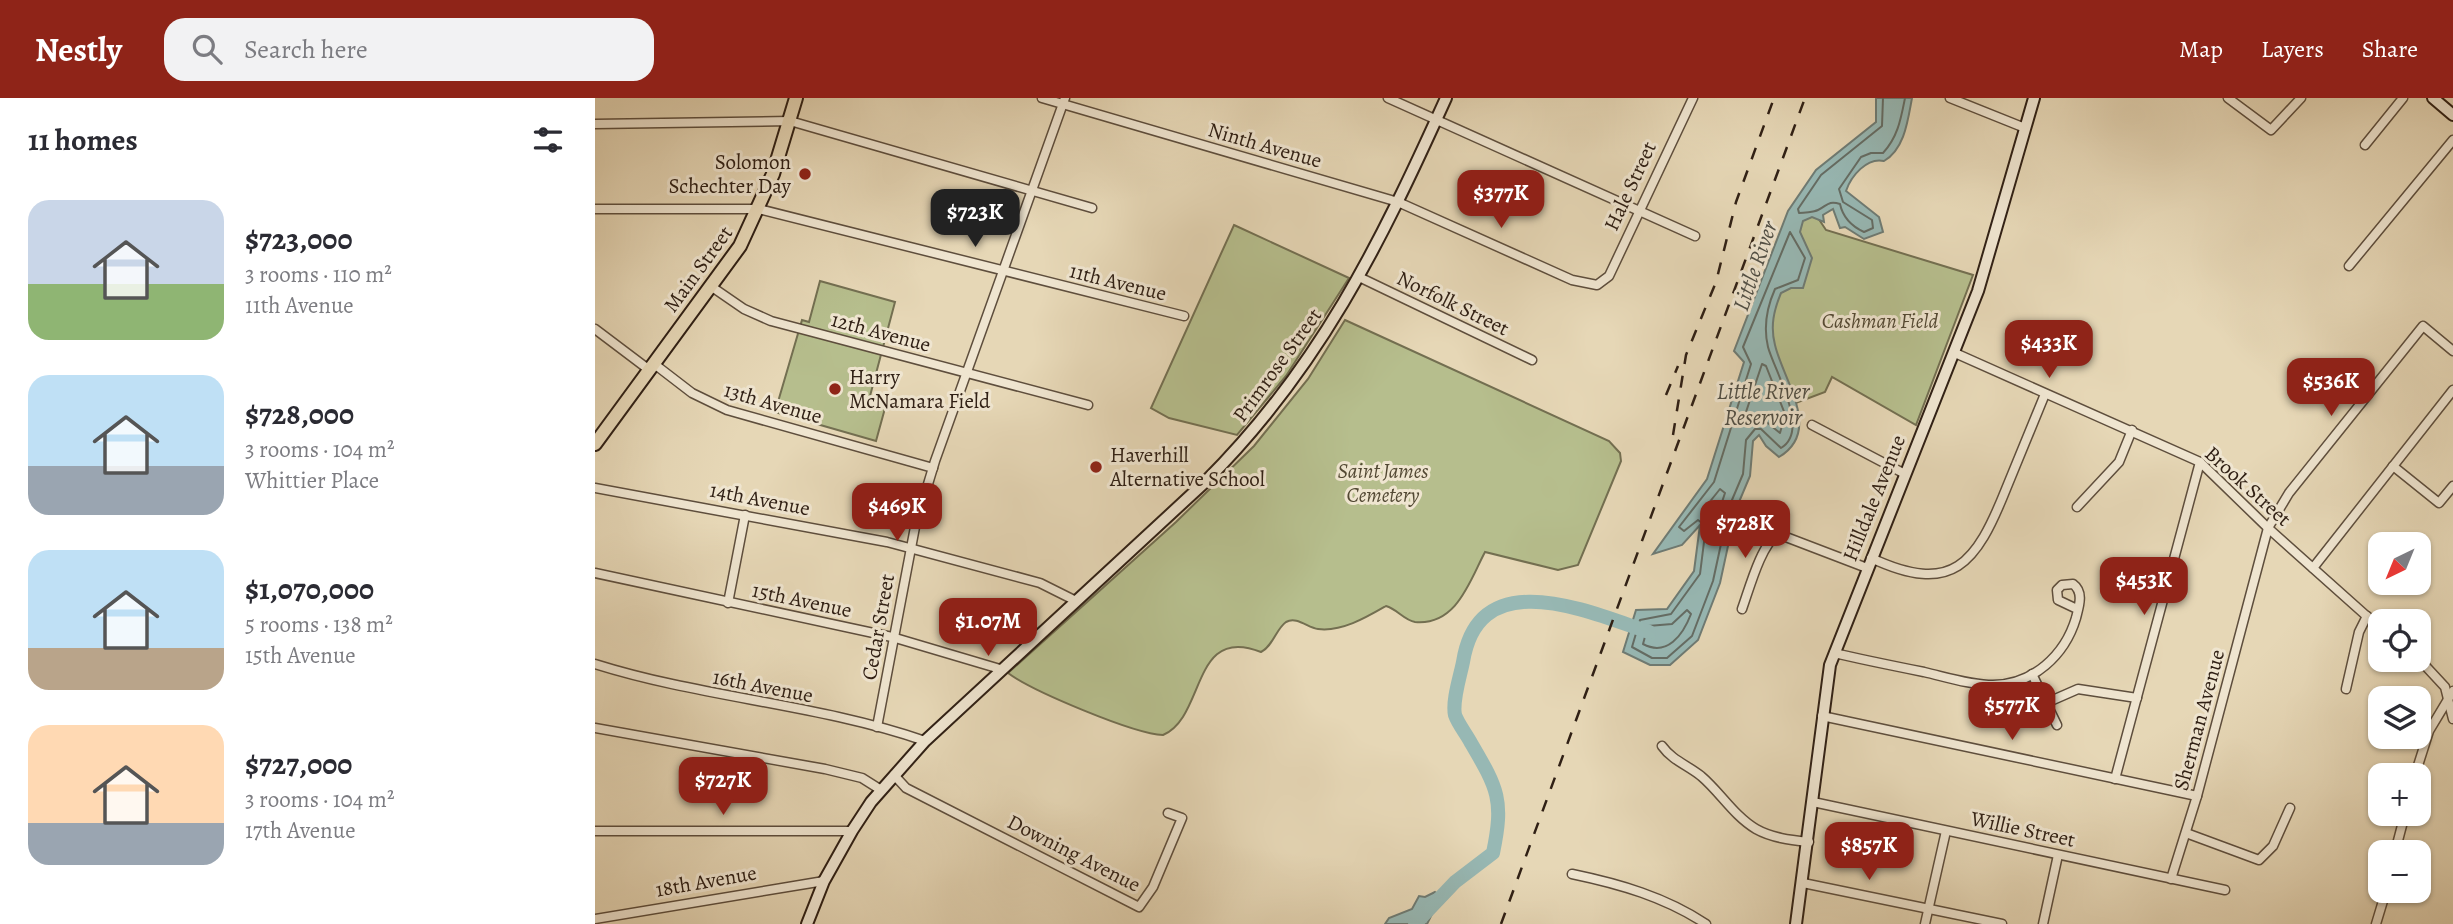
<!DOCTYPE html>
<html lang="en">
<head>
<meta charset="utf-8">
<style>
  body { margin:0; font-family:Alegreya,serif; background:#f2f2f3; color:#2b2b33; height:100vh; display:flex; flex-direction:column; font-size:26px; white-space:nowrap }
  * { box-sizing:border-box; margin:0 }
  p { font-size:23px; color:#7c7c81 }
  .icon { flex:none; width:38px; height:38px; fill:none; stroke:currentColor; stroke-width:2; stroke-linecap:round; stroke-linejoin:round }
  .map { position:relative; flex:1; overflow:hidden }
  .sheet { display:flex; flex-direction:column; background:#fff; width:595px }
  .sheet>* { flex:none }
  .needle { width:46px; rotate:223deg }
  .fabs { position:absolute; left:1773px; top:434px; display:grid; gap:14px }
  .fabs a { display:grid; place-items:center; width:63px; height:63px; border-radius:14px; background:#fff; box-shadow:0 2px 5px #0004; font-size:35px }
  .price { position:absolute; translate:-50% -60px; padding:0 16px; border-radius:14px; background:#8f2418; color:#fff; font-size:23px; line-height:46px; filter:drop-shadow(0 2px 4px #0008) }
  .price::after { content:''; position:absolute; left:50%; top:42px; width:21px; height:16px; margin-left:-10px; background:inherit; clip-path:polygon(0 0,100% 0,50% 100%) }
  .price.on { background:#222; color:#fff }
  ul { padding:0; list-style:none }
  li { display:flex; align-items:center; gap:21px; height:175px; padding:0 28px }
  li span { display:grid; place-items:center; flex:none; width:196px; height:140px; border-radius:21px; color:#555 }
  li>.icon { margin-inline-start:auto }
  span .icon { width:84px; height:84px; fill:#fffc; stroke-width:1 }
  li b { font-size:30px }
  h2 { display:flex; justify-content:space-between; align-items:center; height:84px; padding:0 28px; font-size:30px }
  header { display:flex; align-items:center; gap:42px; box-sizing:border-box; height:98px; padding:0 35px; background:#8f2418; color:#fff }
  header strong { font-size:33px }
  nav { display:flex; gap:38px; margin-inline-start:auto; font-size:24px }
  .search { width:490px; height:63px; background:#f2f2f3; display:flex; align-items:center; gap:18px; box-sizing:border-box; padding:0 24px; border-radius:21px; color:#7c7c81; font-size:26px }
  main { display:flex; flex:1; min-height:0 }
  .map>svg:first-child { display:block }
</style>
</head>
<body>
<header>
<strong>Nestly</strong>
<div class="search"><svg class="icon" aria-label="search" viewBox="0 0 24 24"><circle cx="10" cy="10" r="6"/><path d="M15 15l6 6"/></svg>Search here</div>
<nav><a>Map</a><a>Layers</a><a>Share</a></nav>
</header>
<main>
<section class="sheet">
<h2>11 homes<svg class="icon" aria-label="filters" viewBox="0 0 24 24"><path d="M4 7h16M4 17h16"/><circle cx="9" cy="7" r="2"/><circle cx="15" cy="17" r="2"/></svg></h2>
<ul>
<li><span style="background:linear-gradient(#c9d6e8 60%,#8fb573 0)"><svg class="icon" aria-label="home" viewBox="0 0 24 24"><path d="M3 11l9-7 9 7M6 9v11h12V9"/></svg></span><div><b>$723,000</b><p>3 rooms · 110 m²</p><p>11th Avenue</p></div></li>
<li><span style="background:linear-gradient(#bfe0f5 65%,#9aa5b1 0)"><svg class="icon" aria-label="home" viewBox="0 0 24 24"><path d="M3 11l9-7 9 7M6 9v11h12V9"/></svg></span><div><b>$728,000</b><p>3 rooms · 104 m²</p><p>Whittier Place</p></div></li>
<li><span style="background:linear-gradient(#bfe0f5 70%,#b9a48a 0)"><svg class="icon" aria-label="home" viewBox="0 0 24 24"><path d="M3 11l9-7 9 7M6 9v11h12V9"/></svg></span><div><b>$1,070,000</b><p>5 rooms · 138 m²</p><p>15th Avenue</p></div></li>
<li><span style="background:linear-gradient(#ffd9b3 70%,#9aa5b1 0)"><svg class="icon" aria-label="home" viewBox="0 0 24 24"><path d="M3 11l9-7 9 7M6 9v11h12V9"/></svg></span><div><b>$727,000</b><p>3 rooms · 104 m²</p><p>17th Avenue</p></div></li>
</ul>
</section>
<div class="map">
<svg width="1858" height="826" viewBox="0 0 1858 826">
  <rect width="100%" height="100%" fill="#e6d7b6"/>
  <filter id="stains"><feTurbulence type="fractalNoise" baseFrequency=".00286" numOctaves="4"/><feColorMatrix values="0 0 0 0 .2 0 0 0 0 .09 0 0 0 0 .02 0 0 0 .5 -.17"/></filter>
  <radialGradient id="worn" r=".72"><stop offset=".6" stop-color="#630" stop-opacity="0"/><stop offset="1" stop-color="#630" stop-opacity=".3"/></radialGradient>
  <g fill="#b6be8d" stroke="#736f51" stroke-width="2">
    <polygon points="1219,114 1231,132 1378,177 1321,327 1237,279 1230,294 1198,306 1184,282 1174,219 1209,117"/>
    <polygon points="639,127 754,180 691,278 642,337 574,320 556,310"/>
    <polygon points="225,183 300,204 275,298 292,303 281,343 180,314 207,222 214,224"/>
    <path d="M 750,222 L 1014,343 L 1025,355 L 1026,363 L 983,467 L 963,472 L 890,454 C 875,482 862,528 820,524 C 809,522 802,511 791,508 C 772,519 747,534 723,531 C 713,530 702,518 691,524 C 681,531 678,548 666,554 C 596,526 611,619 568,637 C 539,636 437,593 413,575 L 581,424 L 659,348 L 713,281 Z"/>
  </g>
  <g fill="#97b8b4" stroke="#6e7b74" stroke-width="2">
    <path d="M 1281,0 L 1317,0 C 1313,21 1310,51 1289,63 C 1272,59 1256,78 1251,93 L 1284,119 L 1288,134 L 1269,141 L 1250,129 L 1245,130 L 1238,111 L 1228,117 L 1229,124 L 1217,119 L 1208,123 L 1205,134 L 1217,160 L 1208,190 L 1196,190 L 1186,195 C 1179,212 1175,228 1180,247 C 1188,282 1228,333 1184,359 L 1171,348 L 1164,337 L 1158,343 L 1155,378 L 1141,411 L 1125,485 L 1103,542 L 1075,567 L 1055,567 L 1028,554 L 1041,512 L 1072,511 L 1099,473 L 1105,427 L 1087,447 L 1058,456 L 1112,381 L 1149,264 L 1139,253 L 1193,113 L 1221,72 L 1281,24 Z"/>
    <polygon points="840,794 846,798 832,826 790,826 794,820 817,811 824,798 830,799"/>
  </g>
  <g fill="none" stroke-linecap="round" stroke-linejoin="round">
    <g stroke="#646c64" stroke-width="2">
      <path d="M 1288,0 L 1287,28 L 1226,77 L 1203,111 L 1204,115 C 1208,115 1219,114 1223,112 C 1232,108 1233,102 1245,106 C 1248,120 1256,128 1269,134 L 1278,130 L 1277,122 L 1248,104 L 1244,91 L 1266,59 L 1276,55 L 1288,55 C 1303,39 1306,20 1310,0"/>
      <path d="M 1195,134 L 1210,160 L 1203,182 L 1180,191 C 1172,209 1168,228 1173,249 C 1179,272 1216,333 1186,350 L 1166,331 L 1160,331 L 1151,342 L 1148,376 L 1134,409 L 1118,483 L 1097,538 L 1072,560 L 1057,560 L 1037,549 L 1045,522 L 1076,516 L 1105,476 L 1111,428 L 1103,422 L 1089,433 L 1084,429 L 1119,384 L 1156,266 L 1148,249 Z"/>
      <polygon points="1167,266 1171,268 1190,316 1185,335 1169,322 1151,326 1148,323"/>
      <polygon points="1125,391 1130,395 1122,419 1118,421 1109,411"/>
      <path d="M 1092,512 L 1096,516 C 1088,537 1072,559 1048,546 L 1053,528 L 1077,526 Z"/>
    </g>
    <path stroke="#97b8b4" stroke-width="14" d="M 820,826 L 860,784 L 898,755 C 909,702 903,691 876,645 C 872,637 863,626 860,617 C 857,603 865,579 868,564 C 884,464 994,514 1054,534"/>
    <g stroke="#5e4e3d" stroke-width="11">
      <g id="street">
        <polyline points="447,0 803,104 977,182 1002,187 1014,178 1098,0"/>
        <polyline points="793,0 1100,138"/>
        <polyline points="1355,0 1430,30"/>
        <polyline points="1633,0 1676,32 1706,0"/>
        <polyline points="0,26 195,23 497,110"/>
        <polyline points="1770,47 1808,0"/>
        <polyline points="0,111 164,111 589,218"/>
        <polyline points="1754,168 1858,42"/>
        <polyline points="764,179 937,262"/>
        <polyline points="117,189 149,211 176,223 493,307"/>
        <polyline points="0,231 53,271"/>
        <polyline points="1360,255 1605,364 1673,430 1785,530"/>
        <polyline points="58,265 97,295 132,312 338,370"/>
        <polyline points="1217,327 1310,376"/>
        <polyline points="1798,368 1844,405 1858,388"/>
        <polyline points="0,390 292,444 445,485 481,503"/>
        <polyline points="1482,409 1524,364 1537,332"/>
        <path d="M 1276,460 C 1358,498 1381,466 1411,391 C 1424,360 1437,328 1450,296"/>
        <polyline points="1718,470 1858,292"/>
        <polyline points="0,475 297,539 405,571"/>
        <polyline points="133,505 150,417"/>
        <path d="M 1147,511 C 1154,492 1166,446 1183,436 L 1272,470"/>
        <path d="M 1239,555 C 1269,562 1299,568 1329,574 C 1351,579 1375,587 1398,587 C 1438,587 1470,557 1481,520 C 1484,508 1489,494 1478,486 L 1467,487 L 1462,492 L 1463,502 L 1482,511"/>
        <polyline points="1824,561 1850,589 1858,621"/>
        <path d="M 0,566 C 108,600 223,606 330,643"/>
        <polyline points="1437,576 1462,627"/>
        <polyline points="1751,591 1764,534 1772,518"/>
        <polyline points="1451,605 1483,591 1542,600"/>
        <polyline points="1227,618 1602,698"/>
        <polyline points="282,629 320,429 340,363 470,0"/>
        <polyline points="0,630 230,671 267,680 286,692"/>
        <path d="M 1067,648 C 1077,662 1092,667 1106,678 C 1125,694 1139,718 1161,731 C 1177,740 1196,742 1214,744"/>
        <polyline points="299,677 311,690 544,809 558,789 587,720 573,715"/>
        <polyline points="1820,677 1834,633 1858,593"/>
        <polyline points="1520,681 1605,364"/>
        <polyline points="1218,704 1630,792"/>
        <polyline points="0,733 257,733"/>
        <polyline points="1591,735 1664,762 1678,748 1695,710"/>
        <polyline points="1800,754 1810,716"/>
        <path d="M 977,776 C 1025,786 1070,799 1111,826"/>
        <polyline points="1576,781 1602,698 1673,430 1694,395 1828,228 1858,253"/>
        <polyline points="1208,785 1407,826"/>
        <polyline points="0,821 229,783"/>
        <polyline points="1330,826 1351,733"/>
        <polyline points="1448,826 1463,757"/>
        <polyline points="1781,826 1791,793"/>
      </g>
    </g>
    <g stroke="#302015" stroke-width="14">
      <g id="secondary">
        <polyline points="1838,0 1858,17"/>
        <path d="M 212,826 L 229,783 L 257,733 L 276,704 L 330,643 L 609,385 C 724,271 785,146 851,0"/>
        <polyline points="1201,826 1235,567 1383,193 1439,0"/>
      </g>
    </g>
    <g stroke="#302015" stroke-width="16">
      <polyline id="primary" points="0,346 145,148 178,76 201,0"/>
    </g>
    <use href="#street" stroke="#efe5d0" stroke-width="8"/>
    <use href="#secondary" stroke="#efe5d0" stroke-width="10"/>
    <use href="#primary" stroke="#e6d7b6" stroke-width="12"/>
    <g stroke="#302015" stroke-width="2.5" stroke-dasharray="12 12" stroke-linecap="butt">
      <polyline points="1071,297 1083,268"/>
      <polyline points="1078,337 1091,257 1121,184 1141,104 1179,0"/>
      <polyline points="906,826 1210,0"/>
    </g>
  </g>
  <g fill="#8f2418" stroke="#efe5d0" stroke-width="2.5">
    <circle cx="210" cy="76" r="7"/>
    <circle cx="240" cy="291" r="7"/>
    <circle cx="501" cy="369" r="7"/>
  </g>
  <g text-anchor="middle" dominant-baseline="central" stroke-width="6" stroke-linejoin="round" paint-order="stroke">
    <g font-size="21" fill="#302015" stroke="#efe5d0">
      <text transform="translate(670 47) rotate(16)">Ninth Avenue</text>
      <text transform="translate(1035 88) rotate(-65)">Hale Street</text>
      <text transform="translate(103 171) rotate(-54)">Main Street</text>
      <text transform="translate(523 184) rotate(14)">11th Avenue</text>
      <text transform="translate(858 205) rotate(26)">Norfolk Street</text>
      <text transform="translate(286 234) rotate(15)">12th Avenue</text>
      <text transform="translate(682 267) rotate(-54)">Primrose Street</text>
      <text transform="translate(178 305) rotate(16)">13th Avenue</text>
      <text transform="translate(1653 388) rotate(42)">Brook Street</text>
      <text transform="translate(1279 400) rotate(-68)">Hilldale Avenue</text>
      <text transform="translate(165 401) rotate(11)">14th Avenue</text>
      <text transform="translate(207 502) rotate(12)">15th Avenue</text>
      <text transform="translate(283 529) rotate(-80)">Cedar Street</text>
      <text transform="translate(168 588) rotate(11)">16th Avenue</text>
      <text transform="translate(1604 622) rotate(-75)">Sherman Avenue</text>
      <text transform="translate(1428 731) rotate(12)">Willie Street</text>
      <text transform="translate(479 755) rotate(27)">Downing Avenue</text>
      <text transform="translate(111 783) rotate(-10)">18th Avenue</text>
    </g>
    <g font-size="21" fill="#302015" stroke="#efe5d0" text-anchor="start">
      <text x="196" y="64" text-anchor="end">Solomon<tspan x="196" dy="24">Schechter Day</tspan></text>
      <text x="254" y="279">Harry<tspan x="254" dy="24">McNamara Field</tspan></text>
      <text x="515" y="357">Haverhill<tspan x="515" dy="24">Alternative School</tspan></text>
    </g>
    <g font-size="21" font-style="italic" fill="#524833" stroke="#efe5d0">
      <text x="1285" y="223">Cashman Field</text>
      <text x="788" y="373">Saint James<tspan x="788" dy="24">Cemetery</tspan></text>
    </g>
    <g font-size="23" font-style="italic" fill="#4f4e45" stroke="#efe5d0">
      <text transform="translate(1160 168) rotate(-71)">Little River</text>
      <text x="1168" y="293">Little River<tspan x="1168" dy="26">Reservoir</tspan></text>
    </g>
  </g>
  <rect width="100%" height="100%" filter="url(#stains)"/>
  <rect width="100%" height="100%" fill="url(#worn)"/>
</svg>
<div class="fabs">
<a><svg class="needle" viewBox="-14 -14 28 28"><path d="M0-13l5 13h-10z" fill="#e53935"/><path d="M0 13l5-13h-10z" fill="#7c7c81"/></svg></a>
<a><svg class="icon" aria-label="locate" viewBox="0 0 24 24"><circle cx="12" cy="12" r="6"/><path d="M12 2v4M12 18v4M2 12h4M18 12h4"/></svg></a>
<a><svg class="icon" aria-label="layers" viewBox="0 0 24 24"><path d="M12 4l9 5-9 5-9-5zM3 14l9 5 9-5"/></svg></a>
<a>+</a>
<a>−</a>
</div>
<b class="price" style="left:906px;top:132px">$377K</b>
<b class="price on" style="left:380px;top:151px">$723K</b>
<b class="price" style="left:1454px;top:282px">$433K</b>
<b class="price" style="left:1736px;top:320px">$536K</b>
<b class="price" style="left:302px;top:445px">$469K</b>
<b class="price" style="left:1150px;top:462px">$728K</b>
<b class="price" style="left:1549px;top:519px">$453K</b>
<b class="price" style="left:393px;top:560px">$1.07M</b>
<b class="price" style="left:1417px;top:644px">$577K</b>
<b class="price" style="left:128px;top:719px">$727K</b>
<b class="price" style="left:1274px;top:784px">$857K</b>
</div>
</main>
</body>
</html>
